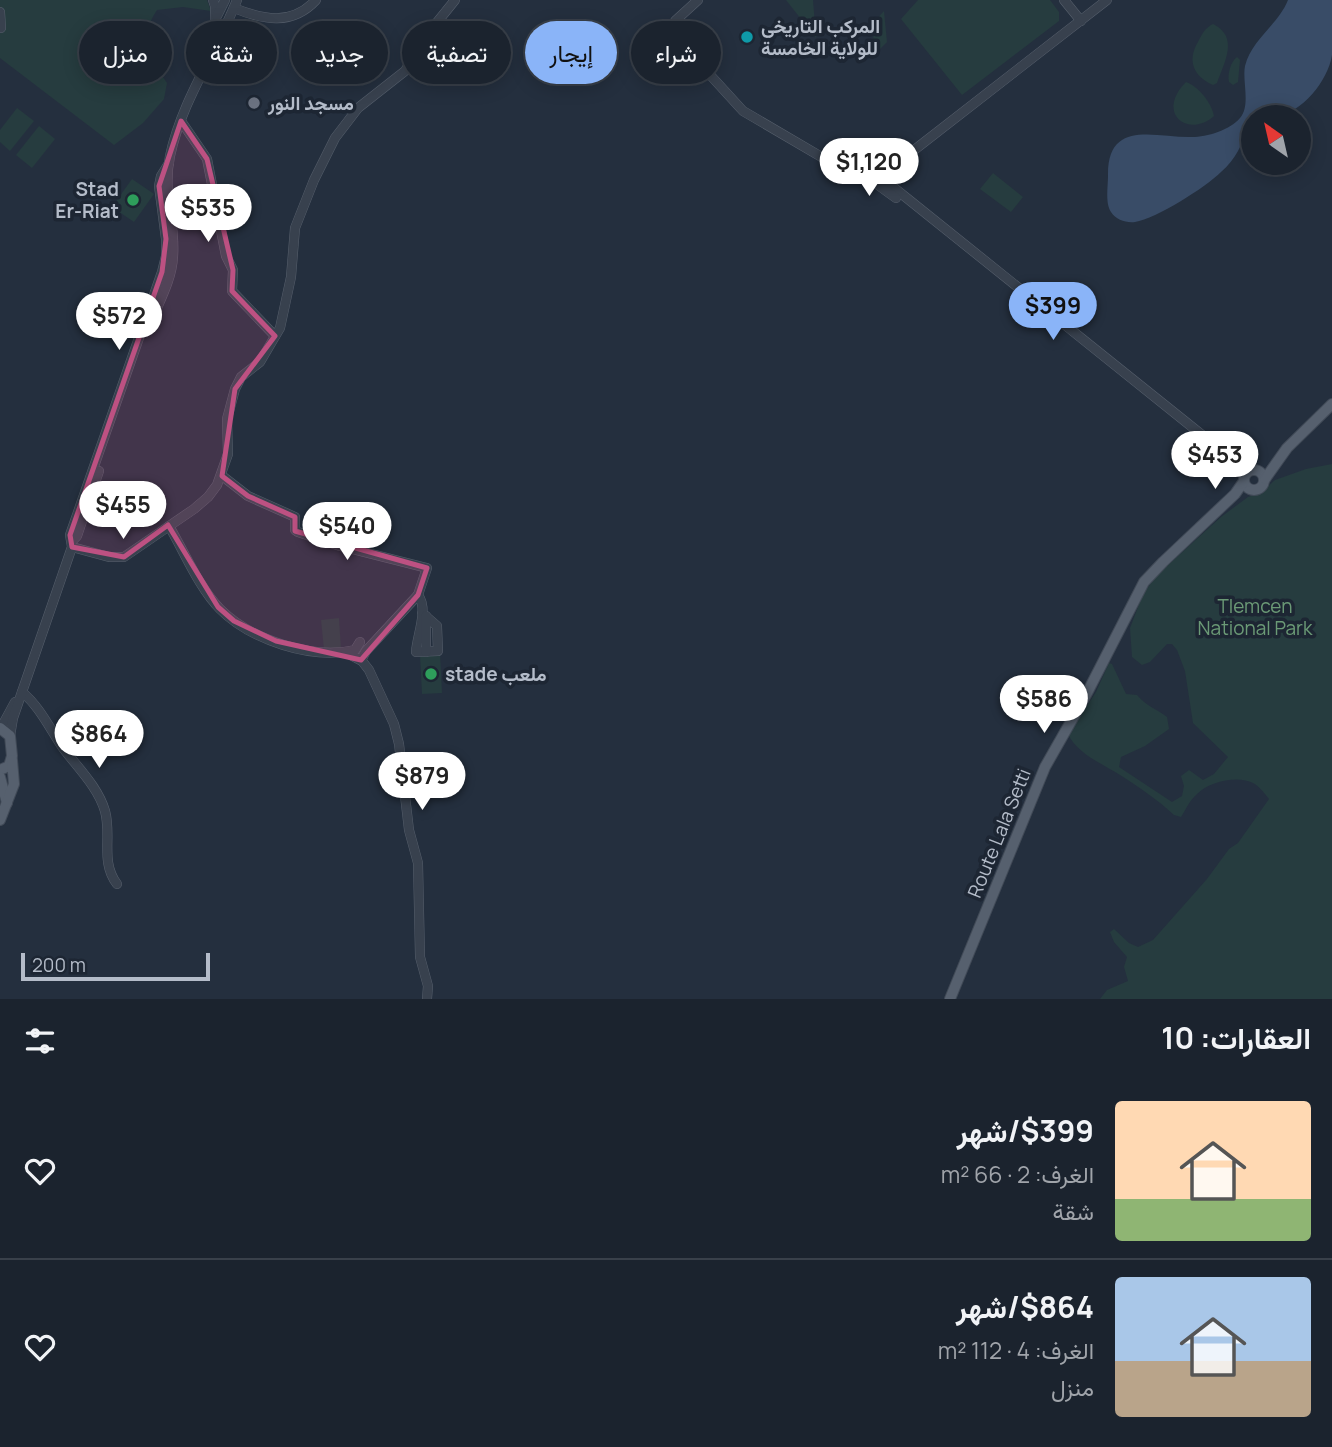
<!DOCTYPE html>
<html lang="ar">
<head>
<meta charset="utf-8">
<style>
  body { margin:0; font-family:Manrope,Vazirmatn,sans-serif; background:#282f3a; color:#f1f3f6; direction:rtl; height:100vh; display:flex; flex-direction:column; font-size:26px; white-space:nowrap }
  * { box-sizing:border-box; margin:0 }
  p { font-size:23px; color:#a0a4aa }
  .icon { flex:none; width:38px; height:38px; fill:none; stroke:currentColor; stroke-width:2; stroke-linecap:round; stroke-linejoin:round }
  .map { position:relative; height:999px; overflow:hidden; direction:ltr }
  .sheet { display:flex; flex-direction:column; background:#1b232e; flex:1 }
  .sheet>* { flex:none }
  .banner { position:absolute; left:21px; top:21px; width:700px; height:63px; direction:rtl; display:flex; gap:14px }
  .needle { width:46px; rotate:326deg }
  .tools { position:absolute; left:1241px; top:105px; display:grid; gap:14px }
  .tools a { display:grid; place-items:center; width:70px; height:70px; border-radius:50%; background:#1b232e; box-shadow:0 4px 18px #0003,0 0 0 2px #39404a; font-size:35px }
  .scale { position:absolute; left:21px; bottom:18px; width:189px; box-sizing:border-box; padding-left:7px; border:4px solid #b4bcc9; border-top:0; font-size:19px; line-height:24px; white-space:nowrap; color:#b4bcc9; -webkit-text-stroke:5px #1d2633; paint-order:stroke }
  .price { position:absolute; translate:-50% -60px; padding:0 16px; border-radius:24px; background:#fff; color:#222; font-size:23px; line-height:46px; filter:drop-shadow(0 2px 4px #0008) }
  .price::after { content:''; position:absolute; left:50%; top:42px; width:21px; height:16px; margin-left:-10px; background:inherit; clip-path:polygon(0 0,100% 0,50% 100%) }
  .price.active { background:#8ab4f8; color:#111 }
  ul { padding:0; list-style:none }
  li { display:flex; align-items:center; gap:21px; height:175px; padding:0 21px }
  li+li { border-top:2px solid #39404a }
  li span { display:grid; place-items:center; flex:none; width:196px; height:140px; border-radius:7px; color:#555 }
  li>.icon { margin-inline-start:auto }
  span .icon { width:84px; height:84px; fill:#fffc; stroke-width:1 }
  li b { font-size:30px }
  h2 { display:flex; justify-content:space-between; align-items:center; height:84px; padding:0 21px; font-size:30px }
  .pill { padding:0 24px; border-radius:32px; background:#1b232e; box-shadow:0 4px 18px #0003,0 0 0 2px #39404a; font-size:24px; line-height:63px }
  .pill.active { background:#8ab4f8; color:#111 }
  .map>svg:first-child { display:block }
</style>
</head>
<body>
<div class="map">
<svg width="1332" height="999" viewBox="0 0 1332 999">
  <rect width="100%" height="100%" fill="#242f3e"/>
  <g fill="#263c3f">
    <path d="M 0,0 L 207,0 L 211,11 L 183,7 L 157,10 C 137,40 149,56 167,83 L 164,99 L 143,123 L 114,145 L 0,58 Z"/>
    <polygon points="786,0 813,0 816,38"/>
    <polygon points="918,0 1050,0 1059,12 1059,21 962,95 901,19"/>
    <polygon points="884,11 887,42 874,55 873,23"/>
    <path d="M 1213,24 C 1239,37 1225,61 1217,83 L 1213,85 C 1193,76 1187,60 1198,42 C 1202,34 1205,28 1213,24 Z"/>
    <path d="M 1237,57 L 1240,60 L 1238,82 L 1233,85 L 1229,82 C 1227,74 1231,61 1237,57 Z"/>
    <path d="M 1186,82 C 1199,87 1211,102 1214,116 C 1188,139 1155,113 1186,82 Z"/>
    <polygon points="17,108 34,121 10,151 0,142 0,130"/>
    <polygon points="39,126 55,139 32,168 16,155"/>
    <polygon points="993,173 1023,197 1011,212 980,189"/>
    <polygon points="132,179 154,194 134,222 112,207"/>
    <path d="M 1332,464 L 1332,999 L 1100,999 L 1107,990 L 1128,981 L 1124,967 L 1127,957 L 1114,942 L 1110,932 L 1114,929 L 1129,943 L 1138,947 L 1153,940 L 1207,879 L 1229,849 L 1238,843 L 1269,799 C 1265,794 1259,786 1253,783 C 1239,775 1209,781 1197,794 C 1190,800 1186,809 1181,817 L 1174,815 C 1158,800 1139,787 1120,775 C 1103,764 1077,754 1068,734 L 1096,692 L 1109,663 L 1112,664 L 1126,694 L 1137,695 C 1146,706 1157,709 1167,717 L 1169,729 L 1145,746 L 1121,757 L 1119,767 L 1172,802 L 1182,796 L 1184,786 L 1181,776 L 1189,770 L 1203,780 L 1214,774 L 1228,757 L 1193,723 L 1185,671 L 1177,650 L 1172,644 L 1167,644 L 1150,662 L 1142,665 L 1132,657 L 1130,628 L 1143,594 L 1158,574 L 1221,517 L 1248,497 L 1262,492 L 1275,480 L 1306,469 Z"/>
    <polygon points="339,618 341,649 324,650 321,620"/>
    <polygon points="440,653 442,693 422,694 420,655"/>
  </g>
  <path fill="#394c67" d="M 1288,0 L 1332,0 C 1332,18 1332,37 1332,55 C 1328,81 1302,113 1275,117 C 1268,118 1260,117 1253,117 L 1253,124 C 1245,131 1243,142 1238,151 C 1234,158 1228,166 1221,172 C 1206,187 1156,219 1135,222 C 1126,223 1116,220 1111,212 C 1105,203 1108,187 1108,176 C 1107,118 1156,138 1192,137 C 1207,137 1230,130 1240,118 C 1251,106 1242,81 1245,66 C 1252,39 1278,25 1288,0 Z"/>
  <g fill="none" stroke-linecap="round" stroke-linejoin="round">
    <g stroke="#565f6c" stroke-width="10">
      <g id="minor">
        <polyline points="213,0 215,6 216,38"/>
        <polyline points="698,0 675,21 676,35 680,42 743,111 842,169 873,178"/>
        <polyline points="1064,0 1081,21"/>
        <path d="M 234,8 C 263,20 292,26 316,0"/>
        <polyline points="0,12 1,28"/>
        <polyline points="217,16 225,0"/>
        <polyline points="181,121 207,159 226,256 233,270 232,291 275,336"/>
        <polyline points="882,175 1107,0"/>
        <polyline points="883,179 1237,463 1252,470"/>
        <polyline points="878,185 896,198"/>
        <path d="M 151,322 C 159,302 172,279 173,257 C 176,221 162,195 170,156 C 182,100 216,53 237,0"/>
        <polyline points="221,475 248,496 295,517 295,530 298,532 340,546 427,568 418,595 366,651 361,660"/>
        <path d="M 169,526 C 184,551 199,588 220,609 C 251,640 312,660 355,650 L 360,642"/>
        <polyline points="72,541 77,536 99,471"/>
        <polyline points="72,547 109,557 124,557 194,509 208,497 217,485 228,454 227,419 235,389 241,377 260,362 280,328 291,277 295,228 314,180 335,138 358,108 405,71 430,31 455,0"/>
        <path d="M 418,595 C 429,609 417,635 416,652 L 438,651 L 437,626 L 422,613"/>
        <polyline points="345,652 362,661 369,670 394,724 399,744 409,830 418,863 420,957 428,986 427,999"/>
        <polyline points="426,652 426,616"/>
        <path d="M 22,692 C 40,707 50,729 63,748 C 78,768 98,787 105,811 C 112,836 100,862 117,884"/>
        <polyline points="1,728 15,702"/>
        <polyline points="10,736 13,718 72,547 70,535 162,272 166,256 166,239 159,186 161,176 169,163"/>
      </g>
    </g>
    <g stroke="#414a57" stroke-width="12">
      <g id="major">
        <circle cx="1254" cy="480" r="10"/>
        <polyline points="1265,479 1287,448 1332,404"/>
        <polyline points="0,728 10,736 12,756 9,766 0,770"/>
        <polyline points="0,777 7,803"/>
        <polyline points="0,820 14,784 12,760"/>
        <polyline points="950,999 1045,767 1086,695 1144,582 1163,562 1235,494 1244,481"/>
      </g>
    </g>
    <use href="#minor" stroke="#38414e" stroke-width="9"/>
    <use href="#major" stroke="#56606e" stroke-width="10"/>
  </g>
  <path fill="#bd5182" fill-opacity="0.2" stroke="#bd5182" stroke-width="5" stroke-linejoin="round" d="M 181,121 L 207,159 L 233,270 L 232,291 L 275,336 L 235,389 L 222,476 L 248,496 L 295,517 L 295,531 L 427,568 L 418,595 L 361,660 L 276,641 L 234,621 L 218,607 L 168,525 L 124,557 L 72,547 L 70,535 L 162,272 L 166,239 L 159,186 Z"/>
  <circle fill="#0f9aa8" stroke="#1d2633" stroke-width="2.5" cx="747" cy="37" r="7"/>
  <circle fill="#6b7280" stroke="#1d2633" stroke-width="2.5" cx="254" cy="103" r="7"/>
  <g fill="#2e9e5b" stroke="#1d2633" stroke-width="2.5">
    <circle cx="133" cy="200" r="7"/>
    <circle cx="431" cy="674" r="7"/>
  </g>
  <g text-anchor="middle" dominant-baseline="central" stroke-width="7" stroke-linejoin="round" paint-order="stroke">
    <g font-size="19" font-weight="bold" fill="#b4bcc9" stroke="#1d2633" text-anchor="start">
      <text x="761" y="26">المركب التاريخي<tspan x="761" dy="22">للولاية الخامسة</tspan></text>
      <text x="268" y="103">مسجد النور</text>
      <text x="119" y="189" text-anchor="end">Stad<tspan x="119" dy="22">Er-Riat</tspan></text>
      <text x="445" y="674">stade ملعب</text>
    </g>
    <g font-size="19" fill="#6b9a76" stroke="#1d2633">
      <text x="1255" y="606">Tlemcen<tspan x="1255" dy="22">National Park</tspan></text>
    </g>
    <g font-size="19" fill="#b4bcc9" stroke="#1d2633">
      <text transform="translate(999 833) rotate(-68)">Route Lala Setti</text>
    </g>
  </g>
</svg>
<div class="tools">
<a><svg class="needle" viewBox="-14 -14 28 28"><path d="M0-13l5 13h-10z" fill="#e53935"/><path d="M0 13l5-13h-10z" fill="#a0a4aa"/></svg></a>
</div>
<div class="scale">200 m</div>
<b class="price" style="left:869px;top:198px">$1,120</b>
<b class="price" style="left:208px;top:244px">$535</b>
<b class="price active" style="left:1053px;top:342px">$399</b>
<b class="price" style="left:119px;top:352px">$572</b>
<b class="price" style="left:1215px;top:491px">$453</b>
<b class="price" style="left:123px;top:541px">$455</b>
<b class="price" style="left:347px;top:562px">$540</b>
<b class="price" style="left:1044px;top:735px">$586</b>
<b class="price" style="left:99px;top:770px">$864</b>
<b class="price" style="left:422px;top:812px">$879</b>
<div class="banner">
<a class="pill">شراء</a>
<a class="pill active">إيجار</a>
<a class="pill">تصفية</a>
<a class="pill">جديد</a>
<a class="pill">شقة</a>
<a class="pill">منزل</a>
</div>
</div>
<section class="sheet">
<h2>العقارات: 10<svg class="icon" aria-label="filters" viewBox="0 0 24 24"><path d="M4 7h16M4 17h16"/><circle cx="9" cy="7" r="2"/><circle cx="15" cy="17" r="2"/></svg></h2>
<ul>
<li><span style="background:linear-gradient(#ffd9b3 70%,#8fb573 0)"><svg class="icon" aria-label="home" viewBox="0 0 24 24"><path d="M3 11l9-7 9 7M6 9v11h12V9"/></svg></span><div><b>$399/شهر</b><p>الغرف: 2 · 66 m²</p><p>شقة</p></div><svg class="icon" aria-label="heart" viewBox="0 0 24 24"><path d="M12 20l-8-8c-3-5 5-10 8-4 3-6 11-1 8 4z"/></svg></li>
<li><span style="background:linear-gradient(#a9c7e8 60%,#b9a48a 0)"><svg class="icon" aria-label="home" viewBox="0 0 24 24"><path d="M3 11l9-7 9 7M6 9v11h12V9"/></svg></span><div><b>$864/شهر</b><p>الغرف: 4 · 112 m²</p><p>منزل</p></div><svg class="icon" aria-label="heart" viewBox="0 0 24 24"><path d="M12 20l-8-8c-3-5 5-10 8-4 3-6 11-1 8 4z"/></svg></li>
</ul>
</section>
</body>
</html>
